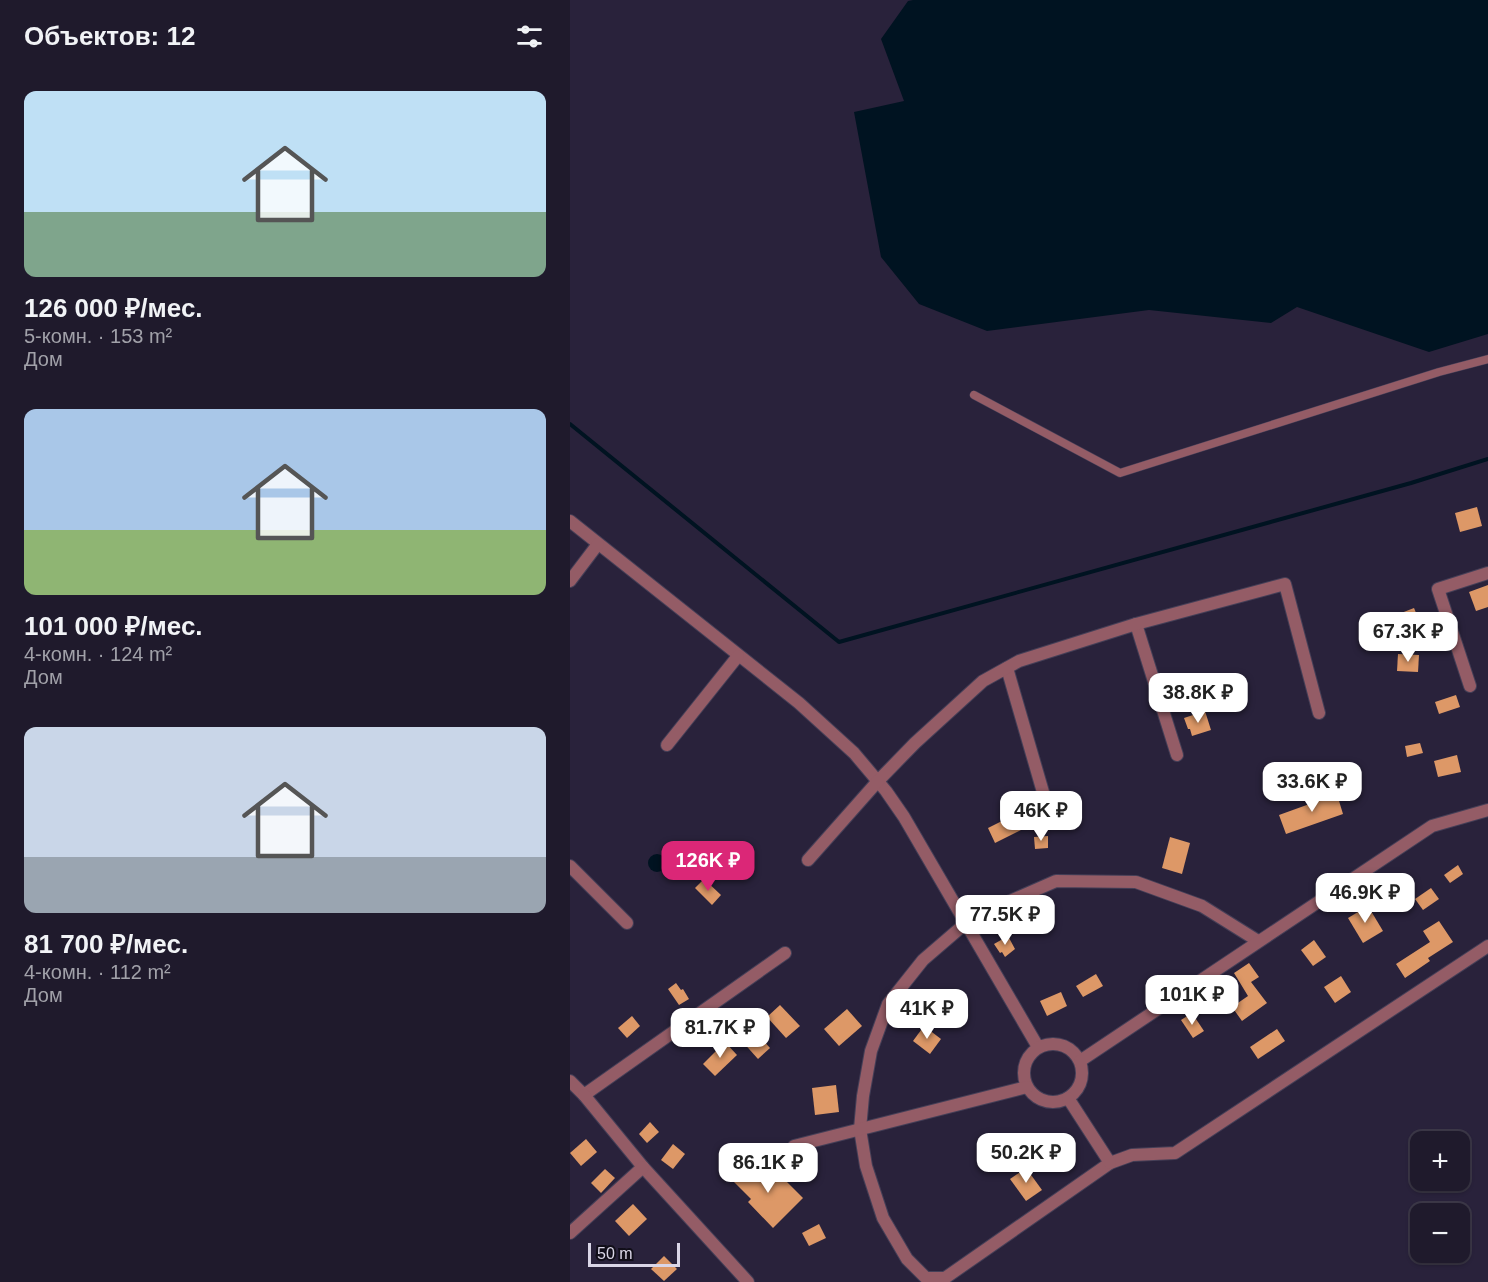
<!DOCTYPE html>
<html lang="ru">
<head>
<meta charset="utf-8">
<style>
  body { margin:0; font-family:Arial,sans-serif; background:#272334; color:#f1f3f6; height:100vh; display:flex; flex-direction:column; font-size:22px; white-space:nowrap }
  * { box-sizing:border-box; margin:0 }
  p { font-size:20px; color:#a1a1a9 }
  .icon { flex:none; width:33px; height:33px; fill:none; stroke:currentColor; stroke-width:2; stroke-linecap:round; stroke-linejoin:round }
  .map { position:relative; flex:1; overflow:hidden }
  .sheet { display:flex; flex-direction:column; background:#1f1a2c; width:570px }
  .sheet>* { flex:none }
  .tools { position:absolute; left:840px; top:1131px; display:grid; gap:12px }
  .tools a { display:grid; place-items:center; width:60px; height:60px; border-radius:12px; background:#1f1a2c; box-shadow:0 2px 4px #0004,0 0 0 2px #3c3848; font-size:30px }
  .scale { position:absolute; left:18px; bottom:15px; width:92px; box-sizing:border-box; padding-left:6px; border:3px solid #dad6e7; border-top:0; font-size:16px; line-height:21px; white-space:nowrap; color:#dad6e7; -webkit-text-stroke:4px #110e19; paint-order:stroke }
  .price { position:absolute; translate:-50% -51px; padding:0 14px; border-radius:12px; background:#fff; color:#222; font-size:20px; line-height:39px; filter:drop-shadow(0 2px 3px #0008) }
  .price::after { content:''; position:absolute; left:50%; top:36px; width:18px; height:14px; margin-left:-9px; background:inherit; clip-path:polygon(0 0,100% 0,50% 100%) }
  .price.on { background:#db2777; color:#fff }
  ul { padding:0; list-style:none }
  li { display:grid; align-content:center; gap:12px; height:318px; padding:0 24px }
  li span { display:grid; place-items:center; height:186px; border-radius:12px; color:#555 }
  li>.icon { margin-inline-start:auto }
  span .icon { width:108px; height:108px; fill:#fffc; stroke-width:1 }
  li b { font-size:26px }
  h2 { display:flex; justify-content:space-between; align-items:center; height:72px; padding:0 24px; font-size:26px }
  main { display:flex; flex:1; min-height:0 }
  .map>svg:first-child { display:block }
</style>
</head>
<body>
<main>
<section class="sheet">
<h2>Объектов: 12<svg class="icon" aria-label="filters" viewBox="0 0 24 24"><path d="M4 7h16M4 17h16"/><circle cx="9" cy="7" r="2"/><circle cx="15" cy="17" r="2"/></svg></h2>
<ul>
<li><span style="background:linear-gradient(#bfe0f5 65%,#7fa58c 0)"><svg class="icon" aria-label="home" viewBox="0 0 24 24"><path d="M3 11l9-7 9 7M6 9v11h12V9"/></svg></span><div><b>126 000 ₽/мес.</b><p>5-комн. · 153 m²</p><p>Дом</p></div></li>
<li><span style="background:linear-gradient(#a9c7e8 65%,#8fb573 0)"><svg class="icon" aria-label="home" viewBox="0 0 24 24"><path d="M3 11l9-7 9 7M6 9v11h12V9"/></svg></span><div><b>101 000 ₽/мес.</b><p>4-комн. · 124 m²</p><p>Дом</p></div></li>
<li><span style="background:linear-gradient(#c9d6e8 70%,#9aa5b1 0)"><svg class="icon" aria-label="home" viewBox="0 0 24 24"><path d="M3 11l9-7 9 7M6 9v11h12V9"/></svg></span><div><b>81 700 ₽/мес.</b><p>4-комн. · 112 m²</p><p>Дом</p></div></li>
</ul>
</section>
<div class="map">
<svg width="918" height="1282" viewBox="0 0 918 1282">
  <rect width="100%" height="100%" fill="#29223b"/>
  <g fill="#001321">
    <polygon points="343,0 918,0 918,334 859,352 727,307 701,323 579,310 417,331 349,304 311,257 284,112 334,101 311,39 338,1"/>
    <circle cx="87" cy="863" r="9"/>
  </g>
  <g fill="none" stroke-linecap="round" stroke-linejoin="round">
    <polyline stroke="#001321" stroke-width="4" points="0,424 269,642 841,483 918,459"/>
  </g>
  <g fill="#dd9867">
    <polygon points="907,507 912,526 890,532 885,513"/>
    <polygon points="918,585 918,607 906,611 899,592"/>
    <polygon points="844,608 853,630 834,637 826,615"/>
    <polygon points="828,654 849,655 848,672 827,671"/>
    <polygon points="886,695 890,707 869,714 865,702"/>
    <polygon points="635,711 641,730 622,736 620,729 618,729 614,718"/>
    <polygon points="850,743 853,753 837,757 835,746"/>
    <polygon points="887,755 891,772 868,777 864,761"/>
    <polygon points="766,791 773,814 716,834 709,815 745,802 744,798"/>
    <polygon points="444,815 451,830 425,843 418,828"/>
    <polygon points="478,836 478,848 465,849 464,837"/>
    <polygon points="600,837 620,843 612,874 592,868"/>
    <polygon points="888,865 893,874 880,883 874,875"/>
    <polygon points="134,879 151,895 142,905 125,888"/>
    <polygon points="861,888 869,899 853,910 845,899"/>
    <polygon points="798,906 813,931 793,943 778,918"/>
    <polygon points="869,921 883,942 858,958 860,961 835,978 826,964 860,942 853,931"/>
    <polygon points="438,936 445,949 435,957 432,952 430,953 424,944"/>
    <polygon points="744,940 756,957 743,966 731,950"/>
    <polygon points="679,963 689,977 681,982 697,1003 672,1021 662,1007 678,996 664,973"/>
    <polygon points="526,974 533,986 513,997 506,986"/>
    <polygon points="771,976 781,992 765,1003 754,987"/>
    <polygon points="106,983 111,990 113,989 119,999 109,1005 98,989"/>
    <polygon points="491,992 497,1006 477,1016 470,1001"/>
    <polygon points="210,1005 230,1026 216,1038 197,1017"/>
    <polygon points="277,1009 292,1026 269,1046 254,1029"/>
    <polygon points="622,1013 634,1031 623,1038 611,1020"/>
    <polygon points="62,1016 70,1026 57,1038 48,1028"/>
    <polygon points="354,1026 371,1039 360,1054 343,1041"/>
    <polygon points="183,1029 200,1048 188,1059 171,1040"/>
    <polygon points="707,1029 715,1041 688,1059 680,1047"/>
    <polygon points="155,1042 167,1055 145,1076 133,1064"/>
    <polygon points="266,1085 269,1112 245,1115 242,1088"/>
    <polygon points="80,1122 89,1132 77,1143 69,1134"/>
    <polygon points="16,1139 27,1152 11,1166 0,1153"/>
    <polygon points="103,1144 115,1154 103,1169 91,1160"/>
    <polygon points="179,1162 197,1180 206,1171 233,1198 203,1228 178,1202 181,1199 162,1180"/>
    <polygon points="456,1168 472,1190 456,1201 440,1179"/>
    <polygon points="35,1169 45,1178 31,1193 21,1183"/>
    <polygon points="63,1204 77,1219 59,1236 45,1221"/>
    <polygon points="249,1224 256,1238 239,1246 232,1233"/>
    <polygon points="94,1256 107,1269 94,1281 81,1269"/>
  </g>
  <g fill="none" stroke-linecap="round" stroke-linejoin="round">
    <g stroke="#453f57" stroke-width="9">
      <polyline id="lane" points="404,395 550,473 869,372 918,359"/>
    </g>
    <g stroke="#453f57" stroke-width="14">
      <g id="street">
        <polyline points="0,521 229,703 284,753 316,791 334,817 468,1047"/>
        <polyline points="0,581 28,544"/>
        <polyline points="566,624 607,755"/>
        <polyline points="437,668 475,799"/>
        <polyline points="900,686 868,589 918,573"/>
        <polyline points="97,745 168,656"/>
        <polyline points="238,860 308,781 345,743 413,681 449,661 566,624 715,584 749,713"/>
        <polyline points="0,866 57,923"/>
        <polyline points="688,941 632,906 566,882 486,881 424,908 396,923 353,960 318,1004 301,1051 293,1096 290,1129 296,1166 313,1218 337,1259 356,1278 375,1278 540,1163 562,1155 605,1153 918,946"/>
        <circle cx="483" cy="1073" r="29"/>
        <polyline points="510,1061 862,826 918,810"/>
        <polyline points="0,1081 14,1095 215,953"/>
        <polyline points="14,1095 73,1167 178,1282"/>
        <polyline points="498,1098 540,1163"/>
        <polyline points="224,1146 457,1087"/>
        <polyline points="0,1233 73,1167"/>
      </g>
    </g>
    <use href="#lane" stroke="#945c66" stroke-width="8"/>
    <use href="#street" stroke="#945c66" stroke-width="12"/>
  </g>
</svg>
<div class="tools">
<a>+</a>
<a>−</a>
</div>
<div class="scale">50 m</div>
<b class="price" style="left:838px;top:663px">67.3K ₽</b>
<b class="price" style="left:628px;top:724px">38.8K ₽</b>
<b class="price" style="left:742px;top:813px">33.6K ₽</b>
<b class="price" style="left:471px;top:842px">46K ₽</b>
<b class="price on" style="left:138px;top:892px">126K ₽</b>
<b class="price" style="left:795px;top:924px">46.9K ₽</b>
<b class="price" style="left:435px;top:946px">77.5K ₽</b>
<b class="price" style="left:622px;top:1026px">101K ₽</b>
<b class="price" style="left:357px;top:1040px">41K ₽</b>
<b class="price" style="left:150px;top:1059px">81.7K ₽</b>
<b class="price" style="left:456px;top:1184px">50.2K ₽</b>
<b class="price" style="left:198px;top:1194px">86.1K ₽</b>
</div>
</main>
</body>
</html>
